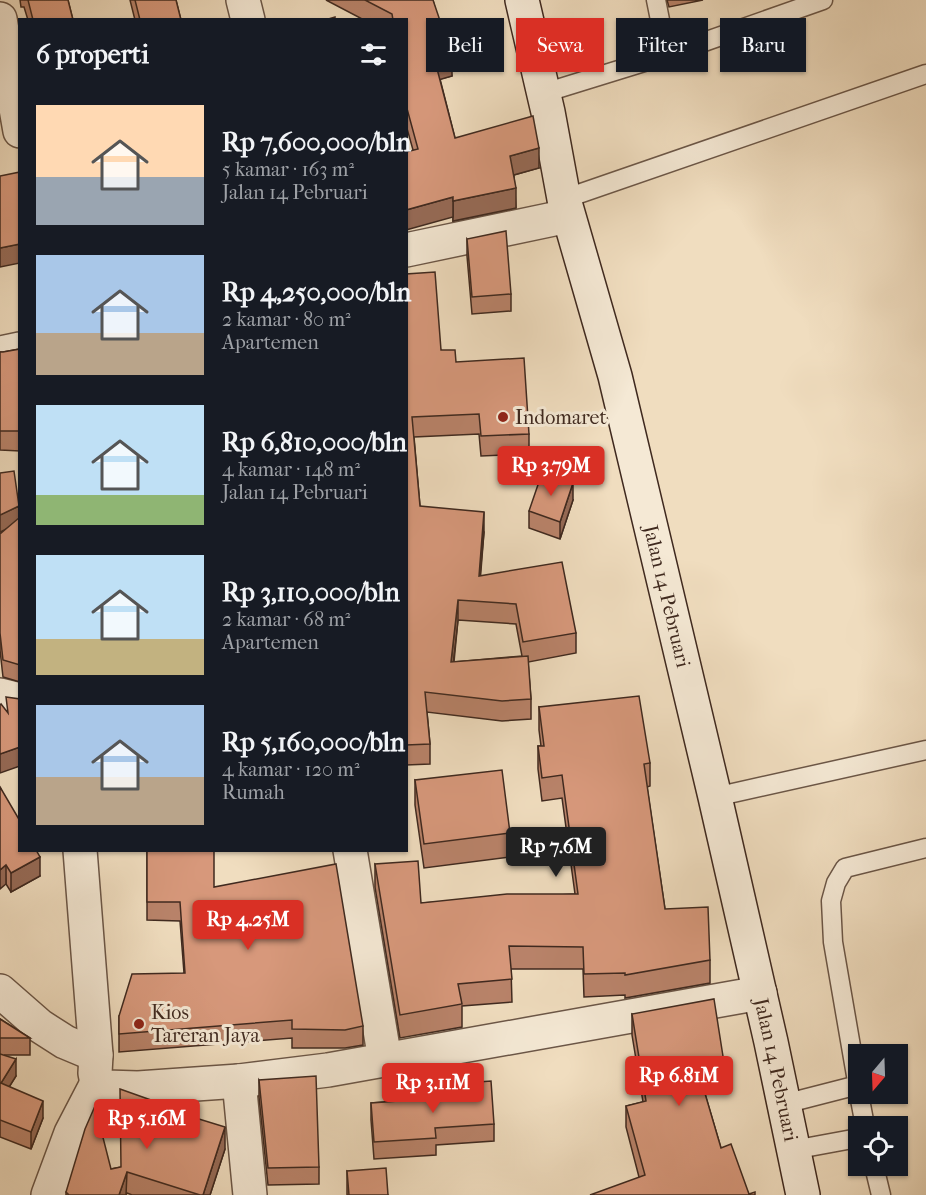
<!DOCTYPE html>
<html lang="id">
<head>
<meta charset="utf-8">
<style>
  body { margin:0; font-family:"IM FELL French Canon",serif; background:#20242c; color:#f1f3f6; height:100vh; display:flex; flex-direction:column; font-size:22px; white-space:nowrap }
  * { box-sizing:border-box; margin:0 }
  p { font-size:20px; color:#9ea1a6 }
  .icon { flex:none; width:33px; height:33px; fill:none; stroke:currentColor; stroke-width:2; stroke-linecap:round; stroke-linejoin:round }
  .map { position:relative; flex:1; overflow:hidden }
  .details { position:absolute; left:18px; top:18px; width:390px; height:834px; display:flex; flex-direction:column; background:#171b24; border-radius:0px; box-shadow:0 2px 4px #0004 }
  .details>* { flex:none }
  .top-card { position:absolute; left:426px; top:18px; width:410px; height:54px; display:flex; gap:12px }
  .needle { width:39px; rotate:199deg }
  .controls { position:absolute; left:848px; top:1044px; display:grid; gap:12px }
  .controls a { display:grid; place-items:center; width:60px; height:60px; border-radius:0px; background:#171b24; box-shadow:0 2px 4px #0004; font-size:30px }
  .price { position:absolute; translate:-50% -51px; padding:0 14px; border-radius:6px; background:#d93025; color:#fff; font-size:20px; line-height:39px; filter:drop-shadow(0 2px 3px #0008) }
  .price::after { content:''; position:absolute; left:50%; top:36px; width:18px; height:14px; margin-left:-9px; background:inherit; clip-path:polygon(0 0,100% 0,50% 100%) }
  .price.current { background:#222; color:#fff }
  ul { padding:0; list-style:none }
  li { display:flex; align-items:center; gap:18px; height:150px; padding:0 18px }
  li span { display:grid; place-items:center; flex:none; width:168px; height:120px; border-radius:0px; color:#555 }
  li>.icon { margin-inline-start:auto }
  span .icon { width:72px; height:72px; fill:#fffc; stroke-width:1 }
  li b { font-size:26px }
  h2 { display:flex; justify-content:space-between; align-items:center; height:72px; padding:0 18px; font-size:26px }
  .chip { padding:0 21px; border-radius:0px; background:#171b24; box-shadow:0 2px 4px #0004; font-size:21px; line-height:54px }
  .chip.current { background:#d93025; color:#fff }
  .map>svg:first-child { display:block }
</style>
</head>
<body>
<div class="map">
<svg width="926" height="1195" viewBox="0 0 926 1195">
  <rect width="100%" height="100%" fill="#f0ddbf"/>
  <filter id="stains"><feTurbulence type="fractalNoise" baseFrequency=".00333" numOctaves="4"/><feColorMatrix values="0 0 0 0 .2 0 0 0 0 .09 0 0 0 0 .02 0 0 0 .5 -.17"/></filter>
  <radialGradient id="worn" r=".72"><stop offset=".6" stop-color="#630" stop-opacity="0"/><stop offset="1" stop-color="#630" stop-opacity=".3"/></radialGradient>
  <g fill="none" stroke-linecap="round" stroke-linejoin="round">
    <g stroke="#6b5647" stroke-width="21">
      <g id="lane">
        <polyline points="656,0 667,55 823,0"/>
        <polyline points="544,93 667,55"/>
        <polyline points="564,199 926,74"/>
        <polyline points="715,797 926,750"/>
        <polyline points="858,1087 833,942 831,901 836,883 845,868 926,848"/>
        <polyline points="859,1094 865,1126"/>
        <polyline points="784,1104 858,1085"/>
        <polyline points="793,1150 858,1138"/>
        <polyline points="874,1166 881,1195"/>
      </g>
    </g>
    <g stroke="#6b5647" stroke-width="36">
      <g id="street">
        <polyline points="243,0 248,20"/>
        <polyline points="0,19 20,131"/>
        <polyline points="406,250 568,216"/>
        <polyline points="0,353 20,349"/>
        <polyline points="0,695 20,700"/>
        <polyline points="80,850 96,1055 95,1073 97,1083 106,1087 138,1088 239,1081 328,1070 760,993"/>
        <polyline points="350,850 385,1060"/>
        <polyline points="0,991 40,1026 65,1042 96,1055"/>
        <polyline points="239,1081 250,1195"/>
        <polyline points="48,1195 71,1133 97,1083"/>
      </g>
    </g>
    <g stroke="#3f291f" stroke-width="36">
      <g id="secondary">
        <path id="s1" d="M 522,0 L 548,112 L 564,199 L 615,376 L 715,797 L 771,1042 L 803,1195"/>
      </g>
    </g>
    <use href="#lane" stroke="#f5e9d5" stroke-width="18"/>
    <use href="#street" stroke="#f5e9d5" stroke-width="33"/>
    <use href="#secondary" stroke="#f5e9d5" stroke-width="33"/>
  </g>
  <g fill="#b9836a" stroke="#3f291f" stroke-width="1.5" fill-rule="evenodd">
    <polygon points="20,0 68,0 73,20 28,20 24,7 21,7"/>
    <polygon points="130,0 176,0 181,20 135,20"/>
    <polygon points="326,0 433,0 452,76 440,79 455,138 539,168 514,175 516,208 453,221 453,217 413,150 406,125 406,20 364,20"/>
    <polygon points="667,0 703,0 669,7"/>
    <polygon points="467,239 511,294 511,311 472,314 467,256"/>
    <path d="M 406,274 L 441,350 L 456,362 L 529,434 L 529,454 L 481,456 L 479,434 L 414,437 L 420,506 L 484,532 L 480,576 L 576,633 L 576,653 L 528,662 L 531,699 L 531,719 L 502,721 L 427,712 L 430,744 L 430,764 L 406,765 ZM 458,620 L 516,624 L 522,656 L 454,662 Z"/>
    <polygon points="20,349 20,451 0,450 0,352 3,352"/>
    <polygon points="573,500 560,539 529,528 529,511"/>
    <polygon points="20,517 20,682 3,677 0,650 0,534 6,529 0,532"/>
    <polygon points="539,707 650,763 650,786 647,787 665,909 710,960 710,983 625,998 625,995 584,997 583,969 511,969 512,1002 462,1006 462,1027 400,1038 375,887 375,864 421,903 575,894 562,798 542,801 538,769 538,746 541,746 539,730"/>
    <polygon points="415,780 510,833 510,857 424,868 415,805"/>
    <polygon points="0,787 40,876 11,892 6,884"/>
    <polygon points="147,850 214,887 363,1026 363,1045 345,1048 292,1048 292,1038 119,1052 119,1016 184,973 180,921 147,920"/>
    <polygon points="632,1014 725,1069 725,1091 705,1094 721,1148 749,1194 639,1177 626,1127 626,1106 643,1102 632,1035"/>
    <polygon points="0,1019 30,1038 30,1055 5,1055 16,1076 9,1087 43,1118 31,1149 0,1137"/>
    <polygon points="259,1080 319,1167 319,1184 268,1185 259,1097"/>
    <polygon points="452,1084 494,1124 494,1141 436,1145 436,1155 374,1159 371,1120 371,1103 452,1097"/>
    <polygon points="151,1104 225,1149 210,1195 132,1195 127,1193 126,1195 66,1195 66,1192 111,1169 121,1167"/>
    <polygon points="347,1171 388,1195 347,1195"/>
  </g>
  <g fill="#966a56" stroke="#3f291f" stroke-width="1.5">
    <polygon points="452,56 452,76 435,81 435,61"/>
    <polygon points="539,148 539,168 510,176 510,156"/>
    <polygon points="516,188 516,208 453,221 453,201"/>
    <polygon points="453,197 453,217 406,230 406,210"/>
    <polygon points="20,244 20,263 0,267 0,248"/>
    <polygon points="573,483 573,500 560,539 560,522"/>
    <polygon points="19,506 19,523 0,532 0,515"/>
    <polygon points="484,512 484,532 479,596 479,576"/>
    <polygon points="458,600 458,620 451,682 451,662"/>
    <polygon points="20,747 20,766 0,773 0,754"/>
    <polygon points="40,857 40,876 11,892 11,873"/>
    <polygon points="6,865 6,884 0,889 0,870"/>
    <polygon points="16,1059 16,1076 1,1100 1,1083"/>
    <polygon points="43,1101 43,1118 31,1149 31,1132"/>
    <polygon points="225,1127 225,1149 210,1195 203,1195"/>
    <polygon points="127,1172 126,1195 119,1195"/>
  </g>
  <g fill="#d7987b" stroke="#3f291f" stroke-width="1.5">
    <polygon points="28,0 68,0 73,20 33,20"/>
    <polygon points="135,0 176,0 181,20 140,20"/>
    <polygon points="365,0 433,0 452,56 435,61 455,138 533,116 539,148 510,156 516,188 453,201 453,197 406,210 406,152 418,149 406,105 406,20 393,20 392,14"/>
    <polygon points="335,17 335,20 325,20"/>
    <polygon points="20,172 20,244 0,248 0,176"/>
    <polygon points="506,231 511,294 472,297 467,239"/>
    <polygon points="435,272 441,350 455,350 456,362 524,358 529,434 481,436 479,414 412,417 420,506 484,512 479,576 562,562 576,633 523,642 516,604 458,600 451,662 528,656 531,699 502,701 425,692 430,744 406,745 406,479 407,476 406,476 406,274"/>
    <polygon points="20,349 20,431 0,431 0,352 3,352"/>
    <polygon points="14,471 19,506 0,515 0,473"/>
    <polygon points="542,473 573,483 560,522 529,511"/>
    <polygon points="20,517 20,665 3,660 0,633 0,534"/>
    <polygon points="639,696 650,763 644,764 665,909 708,907 710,960 625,975 625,973 584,974 583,947 509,946 512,979 458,984 462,1004 400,1015 375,864 418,861 421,903 507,894 578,894 562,775 542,778 538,746 544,746 539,707"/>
    <polygon points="6,697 20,699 20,747 0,754 0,705 1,704 8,713"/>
    <polygon points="502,770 510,833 424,844 415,780"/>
    <polygon points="0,787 20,821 20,850 36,850 40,857 11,873 6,865 0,870"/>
    <polygon points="147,850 214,850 214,887 336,864 363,1026 345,1030 292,1029 292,1020 119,1034 119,1016 132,974 185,973 180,902 147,902"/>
    <polygon points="714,999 725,1069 699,1073 721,1148 731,1144 749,1194 755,1192 755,1195 590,1195 645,1175 626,1106 646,1101 632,1014"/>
    <polygon points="0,1019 30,1038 0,1038"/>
    <polygon points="0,1054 16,1059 1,1083 43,1101 31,1132 0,1120"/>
    <polygon points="316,1076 319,1167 268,1168 259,1080"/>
    <polygon points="491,1081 494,1124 435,1128 436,1138 374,1142 371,1103 453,1097 452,1084"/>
    <polygon points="120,1089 151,1100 150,1104 225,1127 203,1195 200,1195 127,1172 119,1195 69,1195 66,1192 85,1129 95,1106 111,1169 121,1167"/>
    <polygon points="386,1168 388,1195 349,1195 347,1171"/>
  </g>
  <g fill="#8f2418" stroke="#f5e9d5" stroke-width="2">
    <circle cx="503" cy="417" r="6"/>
    <circle cx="139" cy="1024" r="6"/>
  </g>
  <g text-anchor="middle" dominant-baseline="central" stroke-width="6" stroke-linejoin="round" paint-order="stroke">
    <g font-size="20" fill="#3f291f" stroke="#f5e9d5" text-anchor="start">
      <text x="515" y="417">Indomaret</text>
      <text x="151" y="1012">Kios<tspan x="151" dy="23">Tareran Jaya</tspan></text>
    </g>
    <g font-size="20" fill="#3f291f" stroke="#f5e9d5">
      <text stroke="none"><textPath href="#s1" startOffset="614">Jalan 14 Pebruari</textPath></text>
      <text stroke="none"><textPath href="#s1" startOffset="1100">Jalan 14 Pebruari</textPath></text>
    </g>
  </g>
  <rect width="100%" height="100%" filter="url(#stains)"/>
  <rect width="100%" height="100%" fill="url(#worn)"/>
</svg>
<div class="controls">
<a><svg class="needle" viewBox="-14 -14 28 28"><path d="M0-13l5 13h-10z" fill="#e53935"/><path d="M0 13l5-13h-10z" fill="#9ea1a6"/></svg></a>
<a><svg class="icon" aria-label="locate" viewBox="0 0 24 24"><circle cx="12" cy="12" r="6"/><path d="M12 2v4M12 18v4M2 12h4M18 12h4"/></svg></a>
</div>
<b class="price" style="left:551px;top:497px">Rp 3.79M</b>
<b class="price current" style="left:556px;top:878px">Rp 7.6M</b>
<b class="price" style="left:248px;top:951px">Rp 4.25M</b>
<b class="price" style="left:679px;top:1107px">Rp 6.81M</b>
<b class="price" style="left:433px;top:1114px">Rp 3.11M</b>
<b class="price" style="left:147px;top:1150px">Rp 5.16M</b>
<div class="top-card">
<a class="chip">Beli</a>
<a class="chip current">Sewa</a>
<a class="chip">Filter</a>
<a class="chip">Baru</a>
</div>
<section class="details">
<h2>6 properti<svg class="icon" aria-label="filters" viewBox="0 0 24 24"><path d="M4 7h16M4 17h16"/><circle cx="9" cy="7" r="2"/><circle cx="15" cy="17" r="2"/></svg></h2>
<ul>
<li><span style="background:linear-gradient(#ffd9b3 60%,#9aa5b1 0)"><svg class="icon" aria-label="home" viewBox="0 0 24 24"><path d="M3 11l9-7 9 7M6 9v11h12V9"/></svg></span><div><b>Rp 7,600,000/bln</b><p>5 kamar · 163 m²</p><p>Jalan 14 Pebruari</p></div></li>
<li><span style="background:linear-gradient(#a9c7e8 65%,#b9a48a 0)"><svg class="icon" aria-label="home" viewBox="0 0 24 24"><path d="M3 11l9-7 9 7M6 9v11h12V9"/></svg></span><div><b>Rp 4,250,000/bln</b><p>2 kamar · 80 m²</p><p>Apartemen</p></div></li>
<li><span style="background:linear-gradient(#bfe0f5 75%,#8fb573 0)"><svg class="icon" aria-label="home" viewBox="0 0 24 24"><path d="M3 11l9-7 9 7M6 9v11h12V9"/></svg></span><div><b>Rp 6,810,000/bln</b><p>4 kamar · 148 m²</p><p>Jalan 14 Pebruari</p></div></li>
<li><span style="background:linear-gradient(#bfe0f5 70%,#c2b280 0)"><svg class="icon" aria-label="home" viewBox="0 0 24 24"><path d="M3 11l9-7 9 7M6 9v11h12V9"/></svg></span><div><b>Rp 3,110,000/bln</b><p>2 kamar · 68 m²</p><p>Apartemen</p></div></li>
<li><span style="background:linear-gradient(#a9c7e8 60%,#b9a48a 0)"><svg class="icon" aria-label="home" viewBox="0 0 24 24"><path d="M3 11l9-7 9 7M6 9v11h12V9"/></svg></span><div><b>Rp 5,160,000/bln</b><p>4 kamar · 120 m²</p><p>Rumah</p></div></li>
</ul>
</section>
</div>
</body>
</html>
